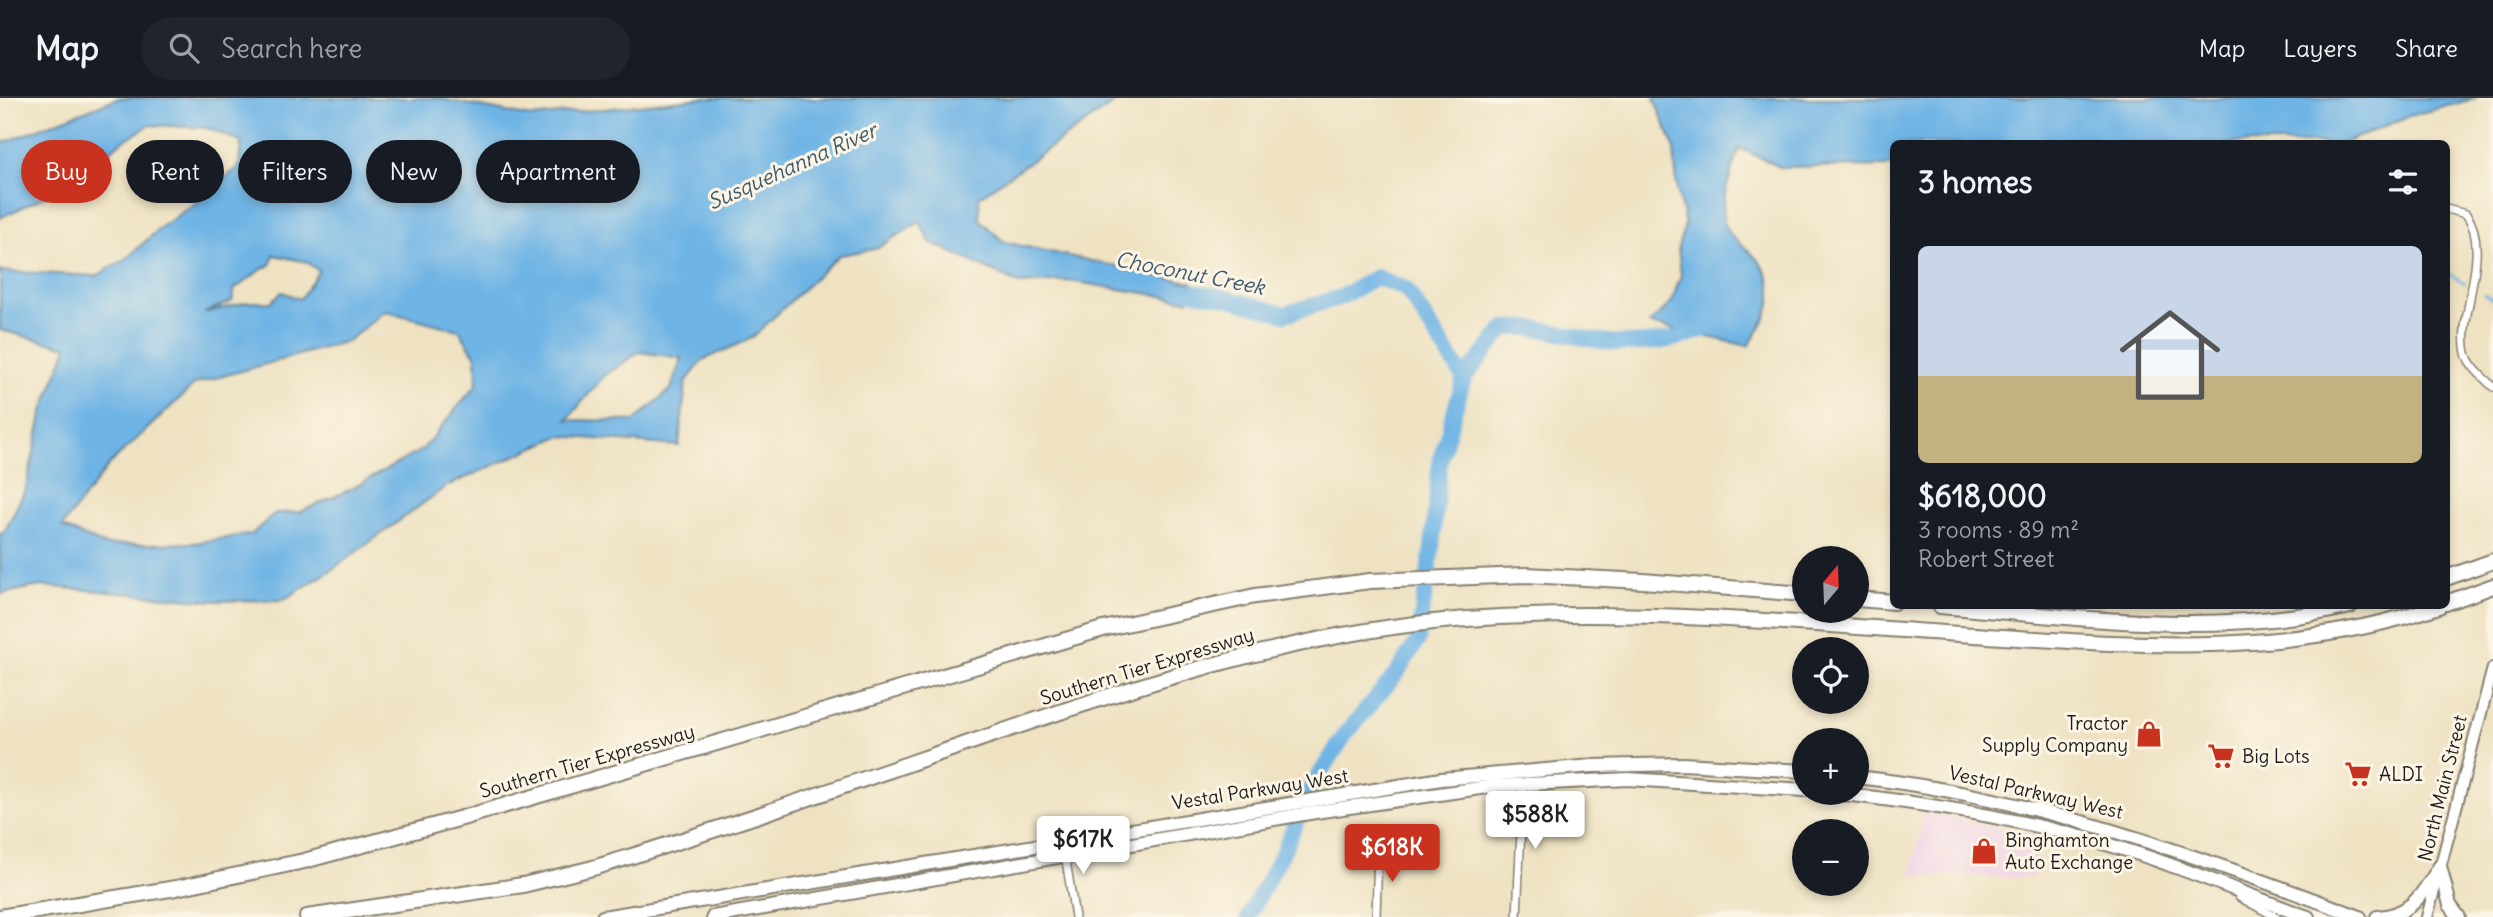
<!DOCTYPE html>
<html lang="en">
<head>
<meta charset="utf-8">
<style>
  body { margin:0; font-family:Delius,sans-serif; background:#20242c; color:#f1f3f6; height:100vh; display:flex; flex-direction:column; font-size:26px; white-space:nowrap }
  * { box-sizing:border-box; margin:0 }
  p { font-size:23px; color:#9ea1a6 }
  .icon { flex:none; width:38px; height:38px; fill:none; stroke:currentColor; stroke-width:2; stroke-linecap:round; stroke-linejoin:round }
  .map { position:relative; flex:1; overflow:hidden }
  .drawer { position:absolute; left:1890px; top:42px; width:560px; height:469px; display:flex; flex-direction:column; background:#171b24; border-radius:10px; box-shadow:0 4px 10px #0003 }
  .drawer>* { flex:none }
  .banner { position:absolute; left:21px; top:42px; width:665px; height:63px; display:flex; gap:14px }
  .needle { width:46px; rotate:19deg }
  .fabs { position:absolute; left:1792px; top:448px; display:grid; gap:14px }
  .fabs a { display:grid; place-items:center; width:77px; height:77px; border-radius:50%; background:#171b24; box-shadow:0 4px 10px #0003; font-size:35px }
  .price { position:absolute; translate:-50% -60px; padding:0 16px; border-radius:7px; background:#fff; color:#222; font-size:23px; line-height:46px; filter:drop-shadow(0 2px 4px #0008) }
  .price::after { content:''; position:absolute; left:50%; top:42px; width:21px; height:16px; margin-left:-10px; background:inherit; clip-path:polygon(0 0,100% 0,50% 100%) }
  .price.active { background:#c8321e; color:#fff }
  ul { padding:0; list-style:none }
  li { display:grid; align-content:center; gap:14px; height:371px; padding:0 28px }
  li+li { border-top:2px solid #363941 }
  li span { display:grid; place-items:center; height:217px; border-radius:10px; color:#555 }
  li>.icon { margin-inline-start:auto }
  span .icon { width:126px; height:126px; fill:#fffc; stroke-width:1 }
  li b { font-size:30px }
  h2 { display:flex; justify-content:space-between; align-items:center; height:84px; padding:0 28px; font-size:30px }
  .chip { padding:0 24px; border-radius:32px; background:#171b24; box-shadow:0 4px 10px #0003; font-size:24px; line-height:63px }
  .chip.active { background:#c8321e; color:#fff }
  header { display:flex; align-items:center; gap:42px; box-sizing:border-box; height:98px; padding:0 35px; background:#171b24; border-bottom:2px solid #363941 }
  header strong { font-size:33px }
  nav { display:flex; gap:38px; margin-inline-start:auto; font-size:24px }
  .search { width:490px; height:63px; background:#20242c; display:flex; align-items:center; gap:18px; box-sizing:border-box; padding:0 24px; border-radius:38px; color:#9ea1a6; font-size:26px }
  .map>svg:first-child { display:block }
</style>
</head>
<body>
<header>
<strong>Map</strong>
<div class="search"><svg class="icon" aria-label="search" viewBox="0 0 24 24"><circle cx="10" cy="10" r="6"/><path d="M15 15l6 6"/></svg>Search here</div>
<nav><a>Map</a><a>Layers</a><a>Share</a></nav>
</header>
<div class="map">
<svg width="2493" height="819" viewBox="0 0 2493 819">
  <rect width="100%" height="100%" fill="#fcf5e5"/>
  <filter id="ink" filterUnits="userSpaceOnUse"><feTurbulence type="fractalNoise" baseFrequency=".0143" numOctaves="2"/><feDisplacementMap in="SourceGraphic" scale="14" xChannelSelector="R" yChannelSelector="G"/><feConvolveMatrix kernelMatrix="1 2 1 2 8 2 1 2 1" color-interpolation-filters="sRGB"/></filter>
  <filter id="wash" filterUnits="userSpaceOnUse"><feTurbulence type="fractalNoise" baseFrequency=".00686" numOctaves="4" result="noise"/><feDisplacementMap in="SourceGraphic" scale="28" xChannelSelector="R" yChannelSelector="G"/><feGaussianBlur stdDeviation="1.57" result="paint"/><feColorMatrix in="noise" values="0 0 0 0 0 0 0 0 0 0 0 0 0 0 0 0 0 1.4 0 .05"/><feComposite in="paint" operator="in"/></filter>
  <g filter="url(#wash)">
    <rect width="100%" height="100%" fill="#eee2c2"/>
    <polygon fill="#efd0e6" points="1924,714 2039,738 2032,780 1911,777"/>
    <g fill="#6eb4e5" stroke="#456880" stroke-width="2" fill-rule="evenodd">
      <path d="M 118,0 L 437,0 L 532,19 L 702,0 L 1121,0 L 979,99 L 980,122 L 1004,144 L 1193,185 L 1188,202 L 1069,183 L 1019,186 L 930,144 L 920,124 L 875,151 L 839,157 L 752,240 L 703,262 L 686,284 L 679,348 L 560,338 L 447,388 L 330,473 L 283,502 L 214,503 L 40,488 L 0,496 L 0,436 L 5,433 L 26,390 L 43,313 L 67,249 L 0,232 L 0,173 L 96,178 L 126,161 L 160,130 L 206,97 L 239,68 L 241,44 L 207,30 L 150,27 L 118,46 L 79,82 L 0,120 L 0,46 ZM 274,157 L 307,164 L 319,173 L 300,201 L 282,194 L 271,204 L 247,204 L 204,215 L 232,203 L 235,190 C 249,183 255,173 270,167 ZM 385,213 L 459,232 L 476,259 L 477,286 L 423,351 L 349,392 L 300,414 L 275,415 L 252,436 L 193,445 L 105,447 L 62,429 L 109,367 L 195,286 L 348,243 ZM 639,254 L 682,260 L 671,291 L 634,323 L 567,322 L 603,279 Z"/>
      <path d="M 1654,0 L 2478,0 L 2409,18 L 2344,45 L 1894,46 L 1893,68 L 1780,69 L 1739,50 C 1732,73 1717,106 1726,130 C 1729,138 1742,146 1749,153 C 1783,184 1774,213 1748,248 L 1649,226 L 1671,205 L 1681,177 L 1678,149 L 1685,127 L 1677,91 L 1674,49 Z"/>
    </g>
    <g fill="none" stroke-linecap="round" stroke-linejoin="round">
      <g stroke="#6eb4e5" stroke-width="2.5">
        <polyline points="2446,174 2465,185"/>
        <polyline points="2485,196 2493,202"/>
      </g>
      <g stroke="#6eb4e5" stroke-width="16">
        <polyline points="1169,190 1219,198 1285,216 1341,199 1376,179 1406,191 1464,280 1440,363 1432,450 1418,542 1397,575 1345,637 1314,685 1281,758 1248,819"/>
        <path d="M 1464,280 L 1505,230 C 1548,227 1579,243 1619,245 C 1651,247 1680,242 1709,229 L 1710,225"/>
      </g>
    </g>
  </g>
  <g filter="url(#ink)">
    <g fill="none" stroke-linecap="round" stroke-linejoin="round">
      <g stroke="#857f6f" stroke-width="10">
        <g id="street">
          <path d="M 2446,111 L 2466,116 C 2493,153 2457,217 2466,255 C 2469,268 2484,280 2493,289"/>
          <polyline points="1063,743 1075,819"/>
          <polyline points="2239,799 2276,819"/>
          <polyline points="1376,819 1378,752"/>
          <polyline points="1517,819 1523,686"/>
        </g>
      </g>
      <g stroke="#857f6f" stroke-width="14">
        <polyline id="secondary" points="2427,819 2493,570"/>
      </g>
      <g stroke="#857f6f" stroke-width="16">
        <g id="primary">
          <path d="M 1857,679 C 2036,699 2192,756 2360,819"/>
          <path d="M 1835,695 C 1949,708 2065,728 2173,768 C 2218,784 2262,803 2308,819"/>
          <polyline points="2440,768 2450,807 2459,819"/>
          <polyline points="603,819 1441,681 1592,668 1683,666 1804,673"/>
          <polyline points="713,819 1315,714 1494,688 1628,681 1804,692"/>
          <path d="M 2377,819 C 2412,818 2423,794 2440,768"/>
        </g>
      </g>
      <g stroke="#857f6f" stroke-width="18">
        <g id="highway">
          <polyline points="2446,480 2493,463"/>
          <polyline points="1857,501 1894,504"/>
          <polyline points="2446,505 2493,488"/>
          <path d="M 1940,508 C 2075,519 2216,540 2350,508"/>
          <polyline points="0,819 176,790 304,763 462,720 1103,531 1255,498 1370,483 1526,477 1643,483 1804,496"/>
          <path d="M 307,819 L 523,787 L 593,770 C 726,730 858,683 989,638 C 1146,584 1301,533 1467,521 C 1640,509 1815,527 1988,538 C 2143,548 2290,559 2439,508"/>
        </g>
      </g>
      <use href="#street" stroke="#fff" stroke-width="7"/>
      <use href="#secondary" stroke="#fff" stroke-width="10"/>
      <use href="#primary" stroke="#fff" stroke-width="12"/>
      <use href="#highway" stroke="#fff" stroke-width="14"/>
    </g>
  </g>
  <defs>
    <g id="shop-bare" transform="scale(2.1)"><path d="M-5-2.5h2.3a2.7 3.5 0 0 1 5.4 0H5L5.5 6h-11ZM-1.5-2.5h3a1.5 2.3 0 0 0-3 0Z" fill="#c8321e" stroke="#fcf5e5" stroke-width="2.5" paint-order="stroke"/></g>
    <g id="supermarket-bare" transform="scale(2.1)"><path d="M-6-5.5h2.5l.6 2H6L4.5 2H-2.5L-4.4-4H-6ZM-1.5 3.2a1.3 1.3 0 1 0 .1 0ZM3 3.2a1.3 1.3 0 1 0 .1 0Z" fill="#c8321e" stroke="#fcf5e5" stroke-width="2.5" paint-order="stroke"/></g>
  </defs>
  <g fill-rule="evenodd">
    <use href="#shop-bare" x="2149" y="636"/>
    <use href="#supermarket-bare" x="2221" y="658"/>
    <use href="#supermarket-bare" x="2358" y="676"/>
    <use href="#shop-bare" x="1984" y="753"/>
  </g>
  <g text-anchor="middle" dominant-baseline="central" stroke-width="6" stroke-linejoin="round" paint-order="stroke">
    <g font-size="19" fill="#1c1c1c" stroke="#fcf5e5">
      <text transform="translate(1147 568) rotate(-17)">Southern Tier Expressway</text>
      <text transform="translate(587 663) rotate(-16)">Southern Tier Expressway</text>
      <text transform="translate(2442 690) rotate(-76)">North Main Street</text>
      <text transform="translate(1260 691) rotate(-9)">Vestal Parkway West</text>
      <text transform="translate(2036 694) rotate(13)">Vestal Parkway West</text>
    </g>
    <g font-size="19" fill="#1c1c1c" stroke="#fcf5e5" text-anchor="start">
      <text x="2128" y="625" text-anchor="end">Tractor<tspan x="2128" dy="22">Supply Company</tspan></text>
      <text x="2242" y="658">Big Lots</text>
      <text x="2379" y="676">ALDI</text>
      <text x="2005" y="742">Binghamton<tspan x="2005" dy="22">Auto Exchange</tspan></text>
    </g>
    <g font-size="21" font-style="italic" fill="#3d596c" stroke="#fcf5e5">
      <text transform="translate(792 68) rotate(-24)">Susquehanna River</text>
      <text transform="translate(1190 175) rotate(11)">Choconut Creek</text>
    </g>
  </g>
</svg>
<div class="fabs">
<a><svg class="needle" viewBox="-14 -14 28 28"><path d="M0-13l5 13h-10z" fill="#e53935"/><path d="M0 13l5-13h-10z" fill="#9ea1a6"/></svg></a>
<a><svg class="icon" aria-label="locate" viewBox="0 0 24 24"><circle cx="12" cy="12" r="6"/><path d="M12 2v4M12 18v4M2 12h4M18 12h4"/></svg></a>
<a>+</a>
<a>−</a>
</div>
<b class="price" style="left:1535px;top:753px">$588K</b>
<b class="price" style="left:1083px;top:778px">$617K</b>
<b class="price active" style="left:1392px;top:786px">$618K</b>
<div class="banner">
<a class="chip active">Buy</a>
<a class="chip">Rent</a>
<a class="chip">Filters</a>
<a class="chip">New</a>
<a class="chip">Apartment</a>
</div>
<section class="drawer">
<h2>3 homes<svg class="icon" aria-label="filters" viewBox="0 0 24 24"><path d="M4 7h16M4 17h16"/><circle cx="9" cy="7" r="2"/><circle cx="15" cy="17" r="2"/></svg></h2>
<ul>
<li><span style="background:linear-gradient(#c9d6e8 60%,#c2b280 0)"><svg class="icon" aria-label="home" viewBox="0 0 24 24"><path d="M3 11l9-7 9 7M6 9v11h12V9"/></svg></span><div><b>$618,000</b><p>3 rooms · 89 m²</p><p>Robert Street</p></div></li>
</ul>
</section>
</div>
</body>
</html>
